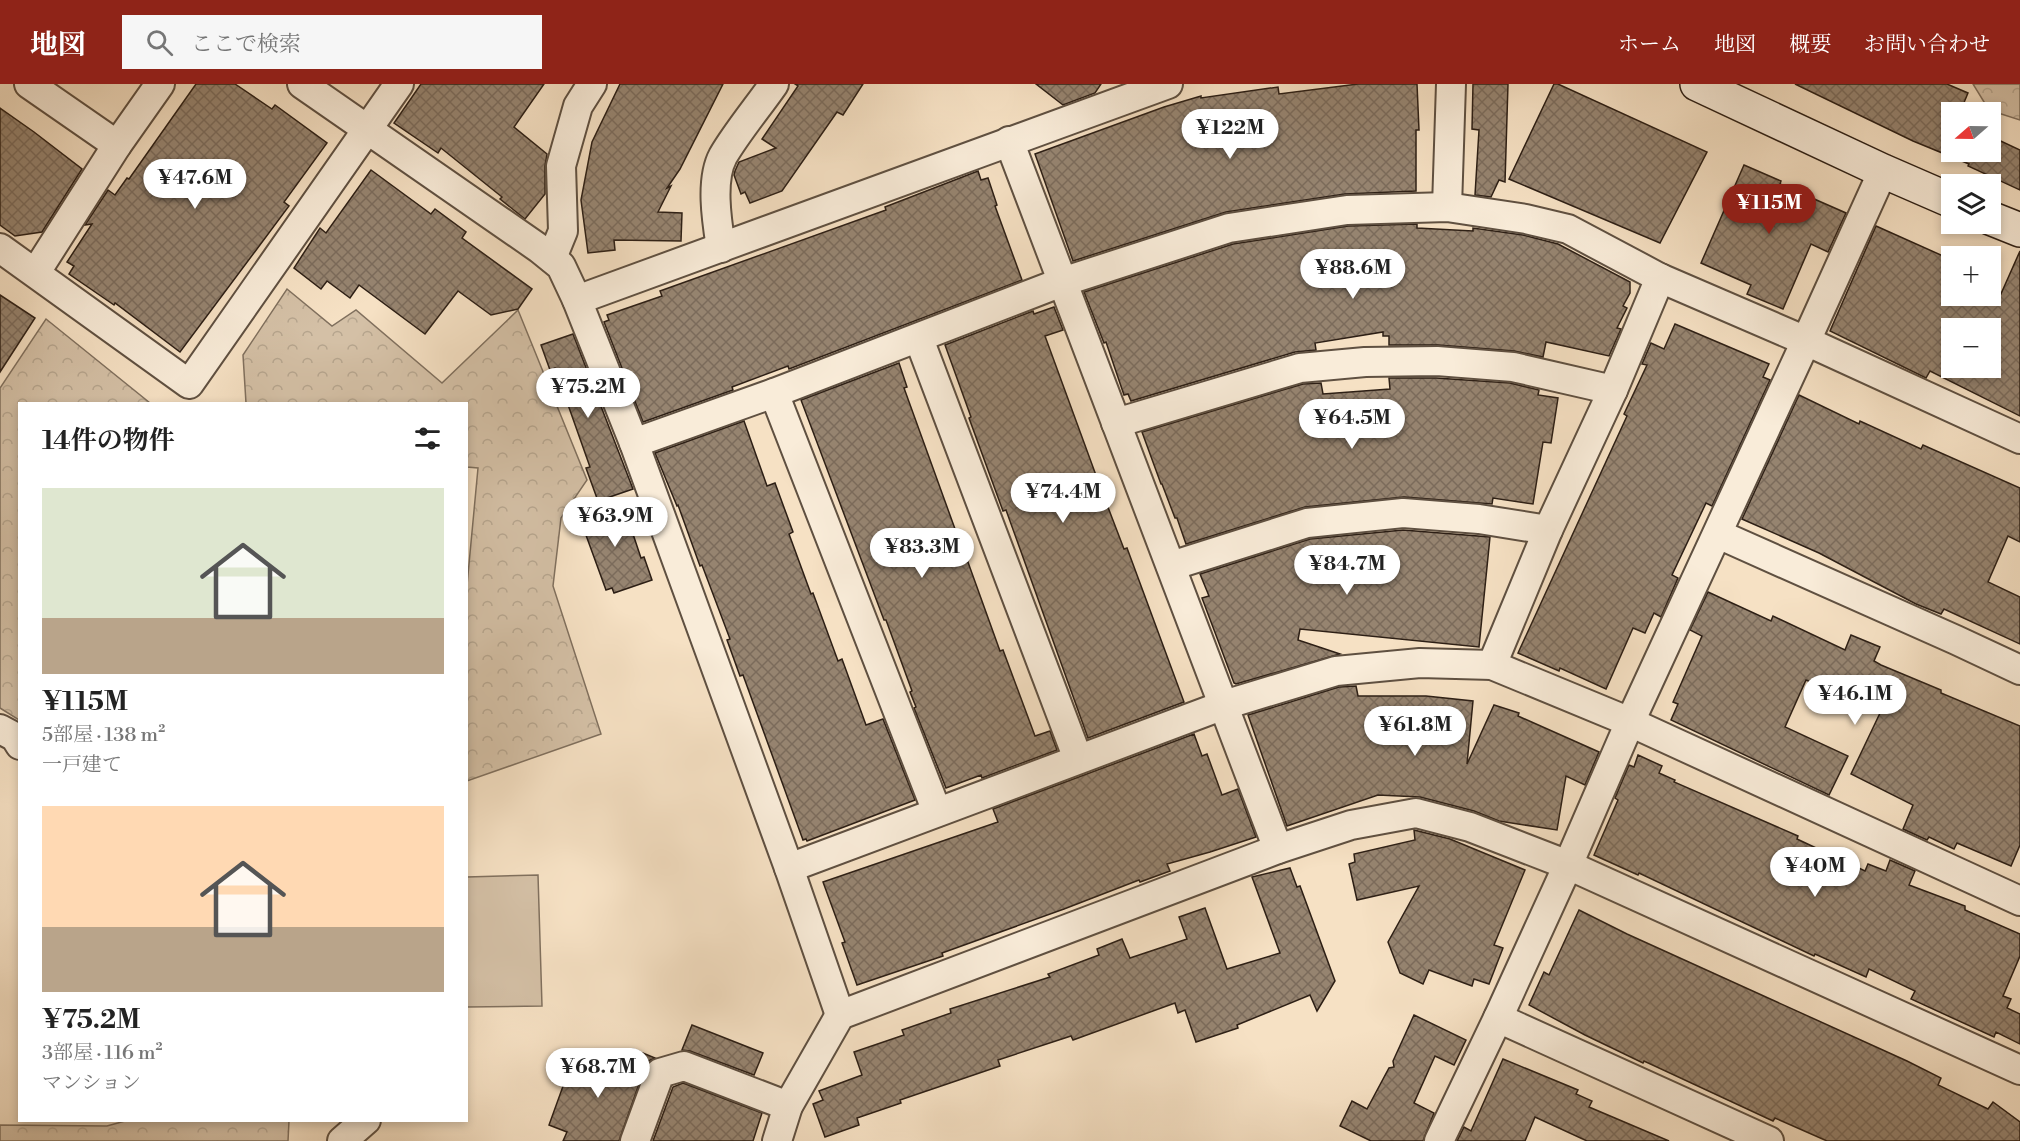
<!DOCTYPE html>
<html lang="ja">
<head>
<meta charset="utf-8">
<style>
  body { margin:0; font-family:"Libre Bodoni","Noto Serif JP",serif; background:#f6f6f6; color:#222; height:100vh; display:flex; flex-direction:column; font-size:22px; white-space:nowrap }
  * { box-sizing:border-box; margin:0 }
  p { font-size:20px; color:#767676 }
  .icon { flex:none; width:33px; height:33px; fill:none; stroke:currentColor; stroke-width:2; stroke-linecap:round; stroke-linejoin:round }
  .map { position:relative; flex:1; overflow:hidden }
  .details { position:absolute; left:18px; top:318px; width:450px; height:720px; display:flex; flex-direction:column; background:#fff; border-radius:0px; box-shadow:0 3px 9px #0003 }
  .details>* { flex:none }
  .needle { width:39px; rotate:250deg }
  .tools { position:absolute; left:1941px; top:18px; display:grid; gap:12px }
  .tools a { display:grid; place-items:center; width:60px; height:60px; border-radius:0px; background:#fff; box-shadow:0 3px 9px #0003; font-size:30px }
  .price { position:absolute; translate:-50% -51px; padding:0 14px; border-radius:21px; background:#fff; color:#222; font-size:20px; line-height:39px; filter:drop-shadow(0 2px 3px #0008) }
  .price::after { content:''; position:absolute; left:50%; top:36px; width:18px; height:14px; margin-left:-9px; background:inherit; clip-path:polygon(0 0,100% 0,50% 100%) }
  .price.selected { background:#8f2418; color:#fff }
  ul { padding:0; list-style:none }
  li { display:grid; align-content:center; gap:12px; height:318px; padding:0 24px }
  li span { display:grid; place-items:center; height:186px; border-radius:0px; color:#555 }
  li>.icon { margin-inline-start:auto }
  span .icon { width:108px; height:108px; fill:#fffc; stroke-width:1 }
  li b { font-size:26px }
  h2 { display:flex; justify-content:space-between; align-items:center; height:72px; padding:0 24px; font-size:26px }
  header { display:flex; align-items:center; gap:36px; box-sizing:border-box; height:84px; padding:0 30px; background:#8f2418; color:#fff }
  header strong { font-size:28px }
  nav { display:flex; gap:33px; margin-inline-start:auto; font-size:21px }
  .search { width:420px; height:54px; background:#f6f6f6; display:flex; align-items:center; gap:15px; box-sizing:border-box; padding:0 21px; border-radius:0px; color:#767676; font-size:22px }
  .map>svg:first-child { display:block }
</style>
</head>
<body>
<header>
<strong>地図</strong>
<div class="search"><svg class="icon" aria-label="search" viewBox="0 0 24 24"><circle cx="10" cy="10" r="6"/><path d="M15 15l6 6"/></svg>ここで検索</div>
<nav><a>ホーム</a><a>地図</a><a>概要</a><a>お問い合わせ</a></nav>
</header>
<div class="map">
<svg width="2020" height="1057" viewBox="0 0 2020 1057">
  <defs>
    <pattern id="forest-crowns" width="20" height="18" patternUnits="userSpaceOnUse" patternTransform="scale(1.5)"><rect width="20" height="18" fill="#d4c0a6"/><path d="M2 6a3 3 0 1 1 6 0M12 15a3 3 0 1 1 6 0" fill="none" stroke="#b6a58e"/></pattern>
    <pattern id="building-cross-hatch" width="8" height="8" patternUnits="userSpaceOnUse" patternTransform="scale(1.5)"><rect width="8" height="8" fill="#968470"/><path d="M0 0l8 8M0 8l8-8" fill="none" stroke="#7b6b5b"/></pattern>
  </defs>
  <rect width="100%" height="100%" fill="#f6e1c4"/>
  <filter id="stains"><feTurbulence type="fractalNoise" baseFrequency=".00333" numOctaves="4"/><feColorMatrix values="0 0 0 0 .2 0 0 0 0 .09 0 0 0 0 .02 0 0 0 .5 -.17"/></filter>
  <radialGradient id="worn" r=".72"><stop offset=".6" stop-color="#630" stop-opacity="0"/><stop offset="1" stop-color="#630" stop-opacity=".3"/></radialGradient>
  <g fill="url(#forest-crowns)" stroke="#80705e" stroke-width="1.5">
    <polygon points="1973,0 2020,0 2020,36 1989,26"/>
    <polygon points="287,205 332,242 356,226 442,299 518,226 587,396 561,434 553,502 601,650 467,697 466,512 478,384 467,383 466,320 246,319 243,271"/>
    <polygon points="46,235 150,319 20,320 19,636 0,624 0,304"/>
    <polygon points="125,1037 289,1037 288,1057 0,1057 0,1041 107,1042"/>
  </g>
  <polygon fill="#d4c0a6" stroke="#80705e" stroke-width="1.5" points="538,791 542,922 467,923 467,793"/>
  <g fill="url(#building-cross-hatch)" stroke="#2d1f15" stroke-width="1.5" fill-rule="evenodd">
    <polygon points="196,0 235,0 272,25 275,21 327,59 284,118 289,122 180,268 115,219 114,221 69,190 74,182 67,178 92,140 85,141 108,106 115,111 127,94 129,95"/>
    <polygon points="421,0 544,0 514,43 547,70 545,82 545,110 525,135 500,115 502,113 441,64 438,69 394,39"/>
    <polygon points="620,0 723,0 680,85 667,104 671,102 658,128 682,129 681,157 614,156 615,166 588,169 581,116 592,58"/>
    <polygon points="795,0 863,0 843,31 837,28 782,107 750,119 745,108 741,110 734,91 735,87 739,78 776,64 762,55 798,2"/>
    <polygon points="1036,0 1101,0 1095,9 1063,21"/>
    <polygon points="1358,0 1417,0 1419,46 1416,46 1416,107 1345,110 1226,128 1073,177 1035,70 1164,23 1201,12 1201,14 1278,3 1279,10"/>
    <polygon points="1473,0 1508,0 1505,98 1499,96 1491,113 1475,111 1479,46 1472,45"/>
    <polygon points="1554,0 1558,0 1707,68 1660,159 1509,95"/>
    <polygon points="1795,0 1947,0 1968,9 1963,21 1978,27 1952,28 1952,68 1990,68 1990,52 2020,66 2020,106 1968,82 1969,80 1913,57"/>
    <polygon points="0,24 34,48 82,85 42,148 15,152 0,141"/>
    <polygon points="1744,81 1781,97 1780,100 1846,129 1828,168 1811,160 1783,225 1747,210 1751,201 1701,179"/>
    <polygon points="371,86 431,130 435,125 466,148 462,154 532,205 518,225 491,231 458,207 425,250 359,201 350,214 327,197 321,205 294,184 320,144 326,149"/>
    <polygon points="978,87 981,96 988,94 997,121 995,122 1022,196 789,285 788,282 732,303 733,306 643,338 604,238 609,236 607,231 662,212 660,207 886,126 885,123"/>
    <polygon points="1417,140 1417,144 1473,147 1473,144 1523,151 1558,160 1630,198 1630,209 1623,222 1627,224 1617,244 1621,245 1609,272 1546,258 1543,273 1514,267 1438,261 1389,261 1389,252 1383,252 1383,248 1315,259 1316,266 1295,268 1131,317 1128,310 1124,311 1106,258 1104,259 1084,208 1233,160 1348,142"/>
    <path d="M 1876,142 L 1952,176 L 1952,212 L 2000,212 L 2020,167 L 2020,332 L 1930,287 L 1926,294 L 1830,247 ZM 1952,244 L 1990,244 L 1990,284 L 1952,284 Z"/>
    <polygon points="0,211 35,234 0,288"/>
    <polygon points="1054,223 1063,246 1045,252 1101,405 1124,465 1127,464 1184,618 1088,654 1006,426 1003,427 969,334 971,333 945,261 1033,227 1034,230"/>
    <polygon points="1675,240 1769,280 1763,293 1770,296 1712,422 1706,419 1672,491 1678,494 1661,533 1654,529 1645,549 1633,544 1606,605 1560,584 1559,587 1518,569 1627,332 1624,330 1647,281 1642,280 1651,259 1664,265"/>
    <polygon points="573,250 633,405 598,417 586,384 590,383 555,284 550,286 541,261"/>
    <polygon points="899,279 907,303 904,304 959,456 960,456 1000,567 1003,566 1035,652 1050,647 1057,666 982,694 981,691 946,704 914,624 916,623 910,608 912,607 886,536 884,536 801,316"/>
    <polygon points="1389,294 1436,294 1510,299 1539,306 1538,311 1558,314 1551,359 1543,358 1533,420 1493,414 1492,420 1404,413 1305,423 1186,460 1177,434 1175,434 1162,400 1161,400 1142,348 1303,300 1321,299 1323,310 1390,305"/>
    <polygon points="1799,311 1859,340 1860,337 1921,365 1923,361 2020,404 2020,458 2008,452 1988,498 2020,513 2020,560 1944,525 1941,530 1916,520 1819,469 1742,435"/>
    <polygon points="744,337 767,402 775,399 793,448 789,450 811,510 813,509 838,577 842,575 866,641 883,635 915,716 807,757 806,755 803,756 743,591 740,592 727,556 730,555 702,481 700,482 678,421 677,422 655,369"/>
    <polygon points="622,417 641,474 644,473 652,496 614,509 612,504 606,506 579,432"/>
    <polygon points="1403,446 1490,453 1479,563 1300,545 1298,556 1340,570 1236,600 1234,599 1202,514 1209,512 1200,490 1310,455"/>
    <polygon points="1708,508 1771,537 1773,532 1845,566 1851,551 1880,563 1874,577 1881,581 1941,606 1941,609 2020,642 2020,761 2011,782 1957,759 1954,765 1929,753 1927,756 1903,745 1913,721 1851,690 1881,627 1806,596 1785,643 1848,672 1829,711 1671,636 1678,620 1673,618 1702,552 1690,546"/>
    <polygon points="1356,602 1358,612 1426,612 1473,617 1467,680 1494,621 1519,629 1518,632 1599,668 1585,701 1566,692 1557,746 1499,737 1474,727 1420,713 1378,711 1287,742 1248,631 1339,603"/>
    <polygon points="1194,650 1202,672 1207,670 1222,711 1238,705 1256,753 1210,768 1167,780 1170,787 1140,798 1139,796 1064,825 942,869 943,872 857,901 842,859 845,858 823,798 998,738 993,725"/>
    <polygon points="1638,671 1662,682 1659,689 1675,696 1674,698 1798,752 1797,755 1865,787 1868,780 1886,787 1890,776 1915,787 1909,801 1965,822 1965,826 2020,850 2020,872 2003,912 2011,915 2007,924 2020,930 2020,960 1996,948 1994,953 1911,915 1915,907 1869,885 1866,893 1815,870 1814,872 1639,789 1638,791 1594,771 1618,716 1615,714 1629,681 1634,683"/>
    <polygon points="1414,746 1450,755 1525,786 1494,861 1503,864 1489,900 1474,895 1472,902 1429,886 1423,900 1400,889 1388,858 1419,802 1357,816 1349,780 1355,778 1354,770 1415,756"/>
    <polygon points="1290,784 1297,803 1300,802 1335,897 1317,927 1310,911 1237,941 1238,944 1196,958 1185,926 1178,929 1175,919 1073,956 1071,952 998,976 1000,982 900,1016 901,1019 857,1034 859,1041 825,1053 813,1020 823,1016 819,1007 862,991 854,968 904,951 902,946 951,929 950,925 1050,893 1048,890 1099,871 1097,865 1122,855 1130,874 1187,855 1179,833 1205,824 1227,885 1280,869 1252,793"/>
    <polygon points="1579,826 1627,850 1907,977 1941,994 1938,1001 1988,1025 1993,1018 2020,1038 2020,1057 1827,1057 1775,1034 1773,1037 1644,977 1643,979 1585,951 1529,921 1544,888 1549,891"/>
    <polygon points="1414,931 1466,956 1454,981 1435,972 1414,1019 1434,1029 1423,1057 1371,1057 1340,1042 1352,1017 1367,1025 1389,984 1394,983 1393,977"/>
    <polygon points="692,941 763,969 754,991 690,967 682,966"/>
    <polygon points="633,965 655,974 648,977 645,983 619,1057 563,1057 567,1048 549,1041 571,980 575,974 607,985 612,972 628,978"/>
    <polygon points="1503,975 1578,1006 1576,1010 1592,1017 1589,1023 1669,1057 1587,1057 1535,1033 1525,1057 1457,1057 1464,1043 1471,1047"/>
    <polygon points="683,999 762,1029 753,1057 653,1057 673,1003"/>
  </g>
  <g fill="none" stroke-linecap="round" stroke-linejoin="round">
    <g stroke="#5f5041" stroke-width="32">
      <g id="street">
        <polyline points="29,0 117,61"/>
        <polyline points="302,0 540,165 561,182 577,216 634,359 789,784 840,931"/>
        <polyline points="1009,57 1278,765"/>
        <polyline points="1447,123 1451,0"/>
        <polyline points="0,164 189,300 399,0"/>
        <path d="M 721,164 C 717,138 710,96 723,72 C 737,48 758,23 774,0"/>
        <polyline points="552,174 563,147 561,82 578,22 592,0"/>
        <polyline points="36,188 117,61 160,0"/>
        <polyline points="577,216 1168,0"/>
        <polyline points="919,255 1078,675"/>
        <polyline points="774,309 937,728"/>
        <polyline points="1116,339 1300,284 1365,278 1437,277 1513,283 1613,306"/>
        <polyline points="634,359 774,309 1062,198 1229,144 1347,126 1447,123 1526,135 1568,145 1660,194 1806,257 2020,355"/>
        <polyline points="1718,450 1956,556 2020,586"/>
        <polyline points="1171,482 1307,439 1403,429 1479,435 1548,446"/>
        <polyline points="1492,581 1548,446 1613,306 1660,194"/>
        <polyline points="0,645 15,653 20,661"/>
        <polyline points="789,784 1224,621 1336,587 1420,579 1492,581 1630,638 2020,817"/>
        <polyline points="1498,934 1769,1057"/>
        <polyline points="342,1057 366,1036"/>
        <polyline points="635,1057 660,989 684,982 788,1022"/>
        <polyline points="777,1057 788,1022 840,931 1278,765 1351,741 1416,729 1470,743 1568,781 2020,986"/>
        <polyline points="1439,1057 1498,934 1568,781 1630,638 1806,257 1883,87"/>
      </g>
    </g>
    <g stroke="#2d1f15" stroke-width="36">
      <g id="secondary">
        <polyline points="1697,0 1883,87 1952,117"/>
        <polyline points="1990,134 2020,146"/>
      </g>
    </g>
    <use href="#street" stroke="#f9ecd9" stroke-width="28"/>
    <use href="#secondary" stroke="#f9ecd9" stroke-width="33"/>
  </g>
  <rect width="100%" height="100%" filter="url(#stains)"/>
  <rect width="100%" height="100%" fill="url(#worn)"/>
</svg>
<div class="tools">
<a><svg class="needle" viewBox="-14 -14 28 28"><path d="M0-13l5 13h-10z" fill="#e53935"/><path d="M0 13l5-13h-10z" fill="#767676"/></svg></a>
<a><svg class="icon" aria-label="layers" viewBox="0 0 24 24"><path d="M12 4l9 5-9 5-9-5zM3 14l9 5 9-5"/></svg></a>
<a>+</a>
<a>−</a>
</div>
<b class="price" style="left:1230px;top:76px">¥122M</b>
<b class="price" style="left:195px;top:126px">¥47.6M</b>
<b class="price selected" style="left:1769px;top:151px">¥115M</b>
<b class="price" style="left:1353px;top:216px">¥88.6M</b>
<b class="price" style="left:588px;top:335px">¥75.2M</b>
<b class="price" style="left:1352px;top:366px">¥64.5M</b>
<b class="price" style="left:1063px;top:440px">¥74.4M</b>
<b class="price" style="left:615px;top:464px">¥63.9M</b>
<b class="price" style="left:922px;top:495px">¥83.3M</b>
<b class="price" style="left:1347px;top:512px">¥84.7M</b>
<b class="price" style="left:1855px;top:642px">¥46.1M</b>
<b class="price" style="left:1415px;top:673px">¥61.8M</b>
<b class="price" style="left:1815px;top:814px">¥40M</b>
<b class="price" style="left:598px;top:1015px">¥68.7M</b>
<section class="details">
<h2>14件の物件<svg class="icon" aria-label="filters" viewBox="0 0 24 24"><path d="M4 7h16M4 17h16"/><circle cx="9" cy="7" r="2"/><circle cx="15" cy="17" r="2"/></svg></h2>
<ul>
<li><span style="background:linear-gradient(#dfe7d0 70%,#b9a48a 0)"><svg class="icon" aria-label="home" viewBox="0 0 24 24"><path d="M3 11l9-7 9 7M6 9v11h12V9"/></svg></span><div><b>¥115M</b><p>5部屋 · 138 m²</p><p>一戸建て</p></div></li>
<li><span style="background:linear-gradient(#ffd9b3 65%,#b9a48a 0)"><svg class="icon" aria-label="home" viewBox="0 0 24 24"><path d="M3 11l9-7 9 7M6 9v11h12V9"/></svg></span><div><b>¥75.2M</b><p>3部屋 · 116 m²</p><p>マンション</p></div></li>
</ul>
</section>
</div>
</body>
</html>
